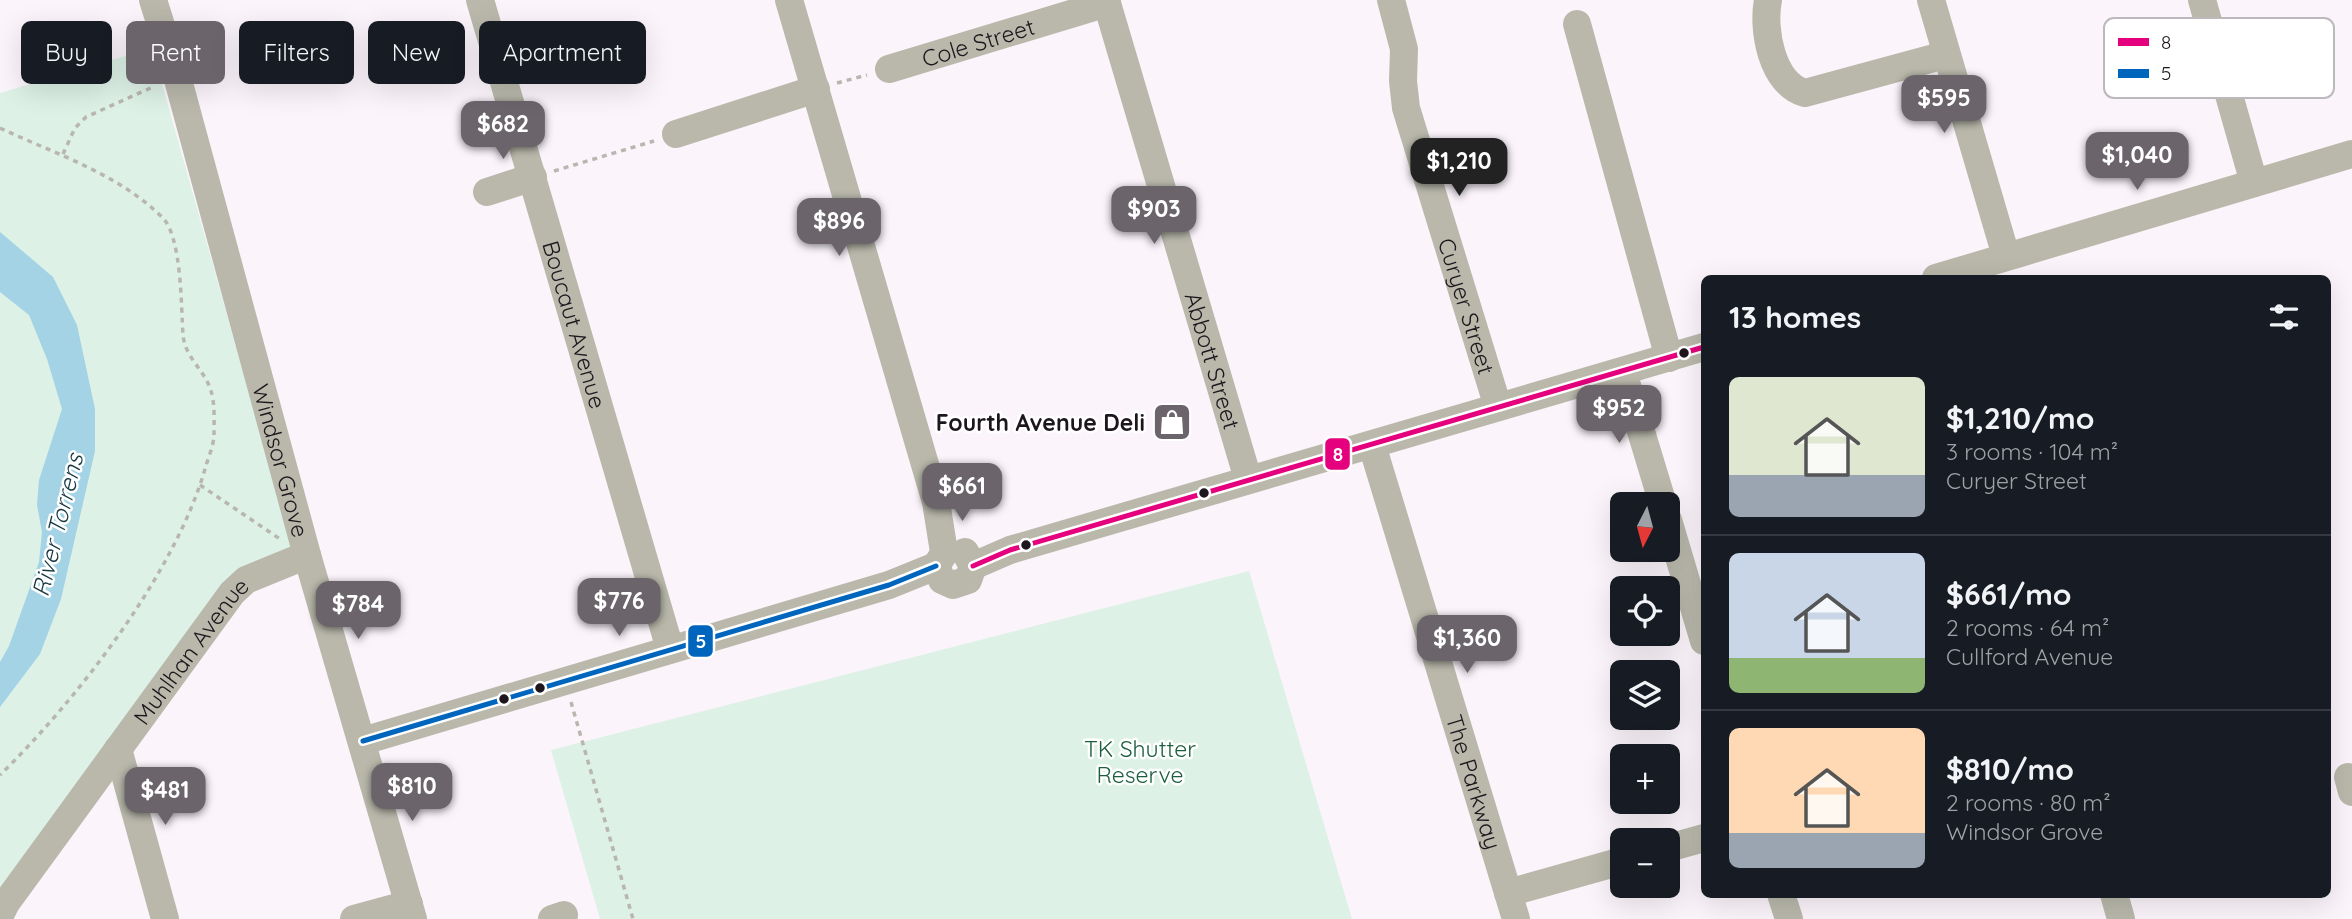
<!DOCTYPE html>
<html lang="en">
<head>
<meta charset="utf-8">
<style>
  body { margin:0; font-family:Quicksand,sans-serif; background:#242831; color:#f1f3f6; height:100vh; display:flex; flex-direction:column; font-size:26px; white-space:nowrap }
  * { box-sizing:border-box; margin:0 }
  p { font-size:23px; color:#9ea1a6 }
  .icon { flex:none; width:38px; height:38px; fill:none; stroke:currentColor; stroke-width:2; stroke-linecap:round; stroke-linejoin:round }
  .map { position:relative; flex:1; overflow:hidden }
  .details { position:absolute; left:1701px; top:275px; width:630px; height:623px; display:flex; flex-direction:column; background:#171b24; border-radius:10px; box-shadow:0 7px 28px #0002 }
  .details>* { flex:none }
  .banner { position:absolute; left:21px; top:21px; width:665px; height:63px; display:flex; gap:14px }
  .needle { width:46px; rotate:186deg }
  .fabs { position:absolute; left:1610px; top:492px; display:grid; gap:14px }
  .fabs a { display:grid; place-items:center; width:70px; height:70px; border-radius:10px; background:#171b24; box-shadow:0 7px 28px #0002; font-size:35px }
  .price { position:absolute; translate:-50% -60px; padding:0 16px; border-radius:14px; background:#6b656b; color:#fff; font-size:23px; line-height:46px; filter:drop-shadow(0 2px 4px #0008) }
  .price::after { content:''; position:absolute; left:50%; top:42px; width:21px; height:16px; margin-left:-10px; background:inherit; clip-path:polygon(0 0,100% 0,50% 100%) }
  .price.active { background:#222; color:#fff }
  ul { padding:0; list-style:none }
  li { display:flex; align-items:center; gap:21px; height:175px; padding:0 28px }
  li+li { border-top:2px solid #363941 }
  li span { display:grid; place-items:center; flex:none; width:196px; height:140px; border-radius:10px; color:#555 }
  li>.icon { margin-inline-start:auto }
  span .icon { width:84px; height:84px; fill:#fffc; stroke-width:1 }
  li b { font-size:30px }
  h2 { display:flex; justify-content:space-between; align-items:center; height:84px; padding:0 28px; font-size:30px }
  .tag { padding:0 24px; border-radius:10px; background:#171b24; box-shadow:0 7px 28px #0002; font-size:24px; line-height:63px }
  .tag.active { background:#6b656b; color:#fff }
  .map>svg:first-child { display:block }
</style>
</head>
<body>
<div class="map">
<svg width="2352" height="919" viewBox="0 0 2352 919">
  <rect width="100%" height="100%" fill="#fbf5fb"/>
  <g fill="#ddf1e6">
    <polygon points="152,48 292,546 255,562 0,889 0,93"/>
    <polygon points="1249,571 1352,919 600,919 551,750"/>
  </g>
  <polygon fill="#a4d3e5" points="0,232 53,277 77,325 95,409 95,451 61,599 40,654 0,707 0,662 9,646 39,562 42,532 37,505 39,480 62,409 47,359 29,315 0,292"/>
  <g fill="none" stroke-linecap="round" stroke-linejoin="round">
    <g stroke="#b8b6af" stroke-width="3.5" stroke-dasharray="5 5" stroke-linecap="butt">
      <polyline points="837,83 867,75"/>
      <path d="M 0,128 C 55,154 117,173 162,217 C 182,236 181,307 183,335 C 185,358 205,370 211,391 C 215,403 214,421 214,434 C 214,445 208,458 205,469 C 175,573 77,700 0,775"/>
      <polyline points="63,154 75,128 86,117 155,86"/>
      <polyline points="554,171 654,141"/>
      <polyline points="200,485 280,539"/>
      <polyline points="571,702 633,919"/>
    </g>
    <g stroke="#b9b8ab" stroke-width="28">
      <path id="s1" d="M 153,0 L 177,76 L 307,555 L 413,919"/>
      <path id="s2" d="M 480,0 L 670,649"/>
      <polyline points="789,0 936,502 944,552"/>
      <path id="s3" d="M 1106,0 L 1248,479"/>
      <path id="s4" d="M 1391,0 L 1404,49 L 1403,81 L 1406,108 L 1498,407"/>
      <path d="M 1768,0 C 1762,30 1772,84 1805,93 L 1945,55"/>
      <polyline points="1931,0 2006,256"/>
      <polyline points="2202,0 2254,183"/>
      <polyline points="1577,24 1669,358"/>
      <path id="s5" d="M 889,69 L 1107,3"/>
      <polyline points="676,134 816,89"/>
      <polyline points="487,192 533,177"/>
      <polyline points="1936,278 2352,154"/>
      <polyline points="1623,372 1663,504"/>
      <path id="s6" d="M 1372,445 L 1516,919"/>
      <polyline points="1668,520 1704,641"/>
      <polyline points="945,552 936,566 942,580 953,585 968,580 973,566 965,552"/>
      <polyline points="973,566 1010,550 1704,347"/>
      <polyline points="363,741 889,585 936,566"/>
      <polyline points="118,749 165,919"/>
      <polyline points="2348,777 2352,792"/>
      <polyline points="1668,848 1704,838"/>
      <polyline points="1508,893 1622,861"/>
      <polyline points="1781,894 1789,919"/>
      <polyline points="2114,894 2121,919"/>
      <path id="s7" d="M 0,915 L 6,903 L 232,593 L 246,580 L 307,555"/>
      <polyline points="354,919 409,904"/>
      <polyline points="552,919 564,915"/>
    </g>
    <g stroke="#fff" stroke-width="10">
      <polyline id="bus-1" points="973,566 1010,550 1704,347"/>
    </g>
    <g stroke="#fff" stroke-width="10">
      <polyline id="bus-2" points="363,741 889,585 936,566"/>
    </g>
    <use href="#bus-1" stroke="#e5007d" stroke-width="5"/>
    <use href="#bus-2" stroke="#0065bd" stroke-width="5"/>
  </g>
  <defs>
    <g id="shop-square" transform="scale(2.0125)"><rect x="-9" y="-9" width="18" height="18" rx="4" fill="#6b656b" stroke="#fff"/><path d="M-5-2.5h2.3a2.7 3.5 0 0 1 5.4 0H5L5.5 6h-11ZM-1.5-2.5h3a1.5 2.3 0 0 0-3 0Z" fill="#fff"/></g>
  </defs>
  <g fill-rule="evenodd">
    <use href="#shop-square" x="1172" y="422"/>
  </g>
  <g fill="#1d171d" stroke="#fff" stroke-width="2.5">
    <circle cx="1684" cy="353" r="6"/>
    <circle cx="1204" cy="493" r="6"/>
    <circle cx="1026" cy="545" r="6"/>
    <circle cx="540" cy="688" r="6"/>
    <circle cx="504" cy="699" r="6"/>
  </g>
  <g text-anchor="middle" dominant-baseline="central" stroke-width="5" stroke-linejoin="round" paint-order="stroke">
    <g font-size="23" fill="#1d171d" stroke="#fff">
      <text stroke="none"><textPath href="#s5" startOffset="93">Cole Street</textPath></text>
      <text stroke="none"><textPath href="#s4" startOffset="317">Curyer Street</textPath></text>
      <text stroke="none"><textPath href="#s2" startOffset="338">Boucaut Avenue</textPath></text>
      <text stroke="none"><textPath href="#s3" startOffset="376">Abbott Street</textPath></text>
      <text stroke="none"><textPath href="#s1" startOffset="478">Windsor Grove</textPath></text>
      <text stroke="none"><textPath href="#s7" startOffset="326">Muhlhan Avenue</textPath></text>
      <text stroke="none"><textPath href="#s6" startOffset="352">The Parkway</textPath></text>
    </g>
    <g font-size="23" font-weight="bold" fill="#1d171d" stroke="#fff" text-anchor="end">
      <text x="1145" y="422">Fourth Avenue Deli</text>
    </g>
    <g font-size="23" fill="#1b5e3e" stroke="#fff">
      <text x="1140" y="748">TK Shutter<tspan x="1140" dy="26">Reserve</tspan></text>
    </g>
    <g font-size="24" font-style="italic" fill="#163842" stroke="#fff">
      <text transform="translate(57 525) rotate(-76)">River Torrens</text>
    </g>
  </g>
  <rect x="2104" y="18" width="230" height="80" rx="10" fill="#fff" stroke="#bbb9bb" stroke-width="2"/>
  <rect x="2118" y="38" width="31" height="8" fill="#e5007d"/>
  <rect x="2118" y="69" width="31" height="9" fill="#0065bd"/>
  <g font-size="19" fill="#1d171d">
    <text x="2161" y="49">8</text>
    <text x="2161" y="80">5</text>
  </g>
  <g stroke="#fff" stroke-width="2.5">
    <rect x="1324" y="437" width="27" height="34" rx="7" fill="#e5007d"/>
    <rect x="687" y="624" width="27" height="34" rx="7" fill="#0065bd"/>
  </g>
  <g font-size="19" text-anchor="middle" font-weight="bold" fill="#fff">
    <text x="1338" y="461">8</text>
    <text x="701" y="648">5</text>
  </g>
</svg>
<div class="fabs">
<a><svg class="needle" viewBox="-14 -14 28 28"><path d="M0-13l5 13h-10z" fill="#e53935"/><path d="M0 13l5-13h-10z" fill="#9ea1a6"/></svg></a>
<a><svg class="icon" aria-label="locate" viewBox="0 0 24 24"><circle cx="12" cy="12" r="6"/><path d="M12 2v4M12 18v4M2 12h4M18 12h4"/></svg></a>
<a><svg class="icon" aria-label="layers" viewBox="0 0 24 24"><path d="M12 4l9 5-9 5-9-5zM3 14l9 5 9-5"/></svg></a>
<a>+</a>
<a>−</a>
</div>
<b class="price" style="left:1944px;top:135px">$595</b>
<b class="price" style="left:503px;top:161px">$682</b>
<b class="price" style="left:2137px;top:192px">$1,040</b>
<b class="price active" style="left:1459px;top:198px">$1,210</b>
<b class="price" style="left:1154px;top:246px">$903</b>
<b class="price" style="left:839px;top:258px">$896</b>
<b class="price" style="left:1619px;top:445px">$952</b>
<b class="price" style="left:962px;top:523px">$661</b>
<b class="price" style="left:619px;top:638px">$776</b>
<b class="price" style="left:358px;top:641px">$784</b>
<b class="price" style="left:1467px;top:675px">$1,360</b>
<b class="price" style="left:412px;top:823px">$810</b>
<b class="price" style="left:165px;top:827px">$481</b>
<div class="banner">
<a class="tag">Buy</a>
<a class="tag active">Rent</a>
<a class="tag">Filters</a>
<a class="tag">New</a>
<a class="tag">Apartment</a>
</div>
<section class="details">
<h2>13 homes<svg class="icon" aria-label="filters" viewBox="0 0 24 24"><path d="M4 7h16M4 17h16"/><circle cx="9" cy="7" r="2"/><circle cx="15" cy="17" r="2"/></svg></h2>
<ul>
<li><span style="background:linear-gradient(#dfe7d0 70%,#9aa5b1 0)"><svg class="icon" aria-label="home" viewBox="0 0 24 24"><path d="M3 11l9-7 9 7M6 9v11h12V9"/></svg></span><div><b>$1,210/mo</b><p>3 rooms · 104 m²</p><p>Curyer Street</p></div></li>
<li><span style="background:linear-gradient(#c9d6e8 75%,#8fb573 0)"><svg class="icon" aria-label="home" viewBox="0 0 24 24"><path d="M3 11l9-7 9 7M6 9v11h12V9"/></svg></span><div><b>$661/mo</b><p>2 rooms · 64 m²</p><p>Cullford Avenue</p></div></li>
<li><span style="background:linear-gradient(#ffd9b3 75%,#9aa5b1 0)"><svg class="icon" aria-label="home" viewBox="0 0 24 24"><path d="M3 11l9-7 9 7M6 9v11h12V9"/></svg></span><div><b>$810/mo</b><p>2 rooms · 80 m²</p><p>Windsor Grove</p></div></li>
</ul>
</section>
</div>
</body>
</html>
